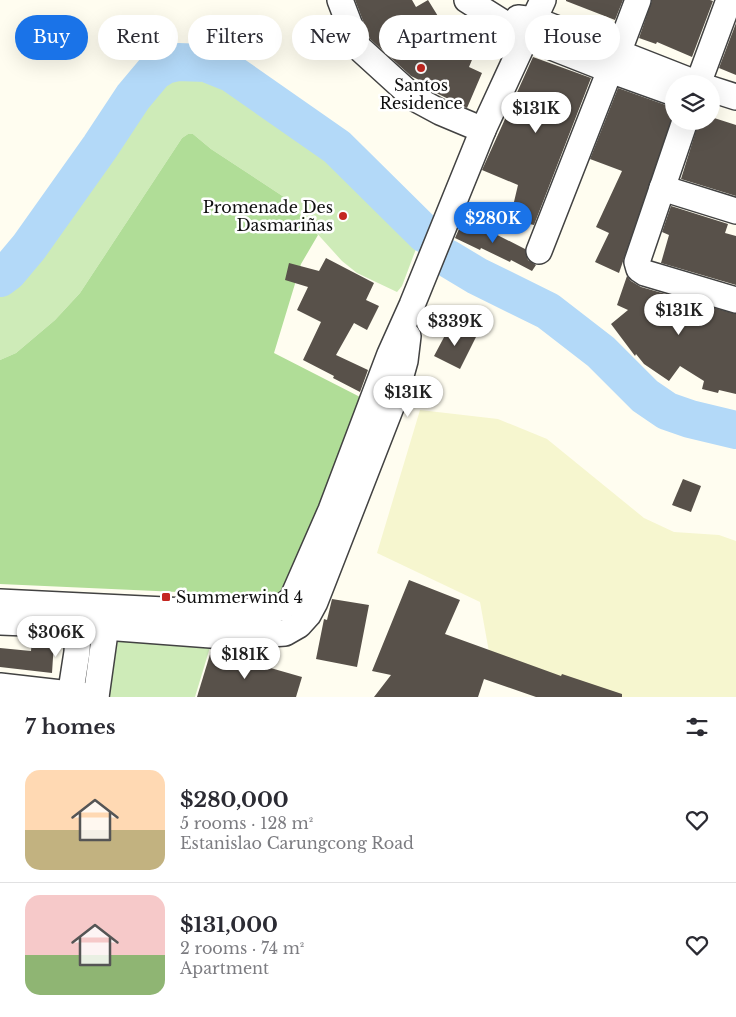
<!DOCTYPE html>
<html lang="en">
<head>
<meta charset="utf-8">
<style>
  body { margin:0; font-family:"Libre Baskerville",serif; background:#f2f2f3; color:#2b2b33; height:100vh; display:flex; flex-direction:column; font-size:19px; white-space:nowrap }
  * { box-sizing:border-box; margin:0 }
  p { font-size:16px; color:#7c7c81 }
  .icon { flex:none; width:28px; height:28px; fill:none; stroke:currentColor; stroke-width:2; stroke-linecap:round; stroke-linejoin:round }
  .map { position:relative; height:697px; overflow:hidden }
  .drawer { display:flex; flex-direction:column; background:#fff; flex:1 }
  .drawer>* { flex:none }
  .top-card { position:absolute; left:15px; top:15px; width:706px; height:45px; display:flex; gap:10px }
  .controls { position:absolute; left:665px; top:75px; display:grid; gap:10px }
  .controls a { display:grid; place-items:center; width:55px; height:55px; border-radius:50%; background:#fff; box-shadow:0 5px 20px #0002; font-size:25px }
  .price { position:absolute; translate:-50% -42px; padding:0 11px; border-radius:18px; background:#fff; color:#222; font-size:16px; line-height:32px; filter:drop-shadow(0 1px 2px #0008) }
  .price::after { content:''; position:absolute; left:50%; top:30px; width:15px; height:11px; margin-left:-8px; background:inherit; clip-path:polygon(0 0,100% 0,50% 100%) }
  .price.selected { background:#1a73e8; color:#fff }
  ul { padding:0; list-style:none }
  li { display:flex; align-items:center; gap:15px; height:125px; padding:0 25px }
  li+li { border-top:1px solid #e1e1e2 }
  li span { display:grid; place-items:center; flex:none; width:140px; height:100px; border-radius:15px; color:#555 }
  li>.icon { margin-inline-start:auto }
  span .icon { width:60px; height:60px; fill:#fffc; stroke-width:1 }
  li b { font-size:21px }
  h2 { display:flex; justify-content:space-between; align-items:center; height:60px; padding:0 25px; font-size:21px }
  .pill { padding:0 18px; border-radius:22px; background:#fff; box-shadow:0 5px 20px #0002; font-size:18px; line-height:45px }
  .pill.selected { background:#1a73e8; color:#fff }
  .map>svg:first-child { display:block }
</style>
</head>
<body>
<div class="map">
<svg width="736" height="697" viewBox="0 0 736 697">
  <rect width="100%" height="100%" fill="#fffdf0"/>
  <polygon fill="#f6f6cf" points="420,410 498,419 547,439 644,518 674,532 719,535 736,541 736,697 619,697 489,652 480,602 377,553"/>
  <g fill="#ceebb8">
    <polygon points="179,76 202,76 224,87 330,159 416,249 402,286 397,292 357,273 342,261 284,197 211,149 193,134 188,134 182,138 80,293 55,320 16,353 0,360 0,297 17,284 40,258 111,157 144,105 162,84"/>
    <polygon points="118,639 211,644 195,697 109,697"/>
  </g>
  <polygon fill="#b0dd97" points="188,134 193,134 211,149 284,197 318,235 301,264 274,353 364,399 288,585 280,592 270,596 0,584 0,360 16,353 55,320 80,293 182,138"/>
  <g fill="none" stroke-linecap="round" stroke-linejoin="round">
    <g stroke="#b3d9f8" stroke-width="38">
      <polyline points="447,258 477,276 548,311 601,352 645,396 667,411 690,419 736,430"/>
      <polyline points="0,278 8,272 29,247 100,147 133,97 154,72 165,65 178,62 206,63 231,73 337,147 425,234"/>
    </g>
  </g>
  <g fill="#58514a">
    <polygon points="355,0 412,0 416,7 428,0 449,34 455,19 484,31 469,67 482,73 467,108 430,90 431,86 411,76 370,39"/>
    <polygon points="566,0 623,0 615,20 566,1"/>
    <polygon points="652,0 710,0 713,1 692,57 657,42 656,44 639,38"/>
    <polygon points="736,23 736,75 719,68"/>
    <polygon points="533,57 591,78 534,225 507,219 513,206 518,185 482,170"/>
    <polygon points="618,88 674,108 674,113 619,273 595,262 609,233 596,227 622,171 590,159"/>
    <polygon points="711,117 736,125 736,196 681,179 699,121 711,121"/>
    <polygon points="671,206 728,224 725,233 736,236 736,285 661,263 669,235 662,232"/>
    <polygon points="464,218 525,249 528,260 536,265 532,271 511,260 510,262 481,248 480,250 455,238"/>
    <polygon points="326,258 374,283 366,300 379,306 367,330 354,323 336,355 368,370 360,392 333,378 334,376 303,360 321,322 297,310 308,287 285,280 289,263 319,271"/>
    <polygon points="627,276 631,281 641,287 736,314 736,394 719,390 718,393 702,389 704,381 680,366 669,381 644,364 636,354 635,356 611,324 628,310 617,305"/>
    <polygon points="451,324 476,337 460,369 434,356"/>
    <polygon points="683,479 701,486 691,512 672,505"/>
    <polygon points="409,580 460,600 445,634 561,676 562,674 622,694 622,697 536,697 484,679 478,697 374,697 391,675 372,671"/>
    <polygon points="332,599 369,605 357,667 316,659 324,619 327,620"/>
    <polygon points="32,640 54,642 52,673 0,667 0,648 31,651"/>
    <polygon points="211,651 302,677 296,697 197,697"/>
  </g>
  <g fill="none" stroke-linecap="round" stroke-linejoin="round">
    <g stroke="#424242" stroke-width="28">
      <g id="minor">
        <polyline points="340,0 358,47 414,98 440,112 483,130"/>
        <polyline points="467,0 526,37 610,70 674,93"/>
        <polyline points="518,18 535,20 698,84"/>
        <polyline points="618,53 638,0"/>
        <polyline points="698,84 729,0"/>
        <polyline points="711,89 736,97"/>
        <polyline points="685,121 637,262 639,269 645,273 736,300"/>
        <polyline points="662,188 736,211"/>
        <polyline points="539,251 610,70"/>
        <polyline points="0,602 227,613 272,610 281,608 292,599 331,510 390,354 412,305 483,130 543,0"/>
        <polyline points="0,622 78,625 224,636 271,634 285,633 299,625 308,615 315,602 395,397 405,361 408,336"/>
        <polyline points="0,686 96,697"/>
        <polyline points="70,697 77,652 79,610"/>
        <polyline points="96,697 108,611"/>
      </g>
    </g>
    <use href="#minor" stroke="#fff" stroke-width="25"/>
  </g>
  <g fill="#c42721" stroke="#fff" stroke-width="2">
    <circle cx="421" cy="68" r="5"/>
    <circle cx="343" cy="216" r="5"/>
    <rect x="161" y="592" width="10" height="10" rx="2.5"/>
  </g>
  <g text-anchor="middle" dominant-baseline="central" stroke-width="5" stroke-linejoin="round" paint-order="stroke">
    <g font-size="16" fill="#0f0f0f" stroke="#fff">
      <text x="421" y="85">Santos<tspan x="421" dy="18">Residence</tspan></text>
      <text x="333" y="207" text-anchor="end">Promenade Des<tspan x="333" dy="18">Dasmariñas</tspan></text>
      <text x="176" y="597" text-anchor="start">Summerwind 4</text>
    </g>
  </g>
</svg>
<div class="controls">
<a><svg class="icon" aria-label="layers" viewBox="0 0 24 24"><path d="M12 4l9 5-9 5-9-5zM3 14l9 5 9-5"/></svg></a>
</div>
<b class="price" style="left:536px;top:134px">$131K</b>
<b class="price selected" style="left:493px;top:244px">$280K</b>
<b class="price" style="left:679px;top:336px">$131K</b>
<b class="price" style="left:455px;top:347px">$339K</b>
<b class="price" style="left:408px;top:418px">$131K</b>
<b class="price" style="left:56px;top:658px">$306K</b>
<b class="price" style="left:245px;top:680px">$181K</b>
<div class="top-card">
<a class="pill selected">Buy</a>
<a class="pill">Rent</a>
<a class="pill">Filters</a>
<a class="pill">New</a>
<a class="pill">Apartment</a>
<a class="pill">House</a>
</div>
</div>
<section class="drawer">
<h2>7 homes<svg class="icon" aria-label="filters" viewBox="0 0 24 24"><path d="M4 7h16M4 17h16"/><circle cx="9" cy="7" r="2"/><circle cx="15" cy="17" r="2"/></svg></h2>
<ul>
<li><span style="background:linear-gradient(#ffd9b3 60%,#c2b280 0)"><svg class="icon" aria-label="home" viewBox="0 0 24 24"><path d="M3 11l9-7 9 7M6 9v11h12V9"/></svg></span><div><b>$280,000</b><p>5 rooms · 128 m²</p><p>Estanislao Carungcong Road</p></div><svg class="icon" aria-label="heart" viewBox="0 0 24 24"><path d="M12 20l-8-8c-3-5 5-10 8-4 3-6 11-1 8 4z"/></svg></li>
<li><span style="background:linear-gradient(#f6c9c9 60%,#8fb573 0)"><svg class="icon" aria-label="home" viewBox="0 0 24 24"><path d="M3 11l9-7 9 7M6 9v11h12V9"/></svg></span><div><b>$131,000</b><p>2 rooms · 74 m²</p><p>Apartment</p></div><svg class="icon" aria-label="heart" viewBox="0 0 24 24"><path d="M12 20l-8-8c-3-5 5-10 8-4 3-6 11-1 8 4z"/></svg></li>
</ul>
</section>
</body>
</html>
